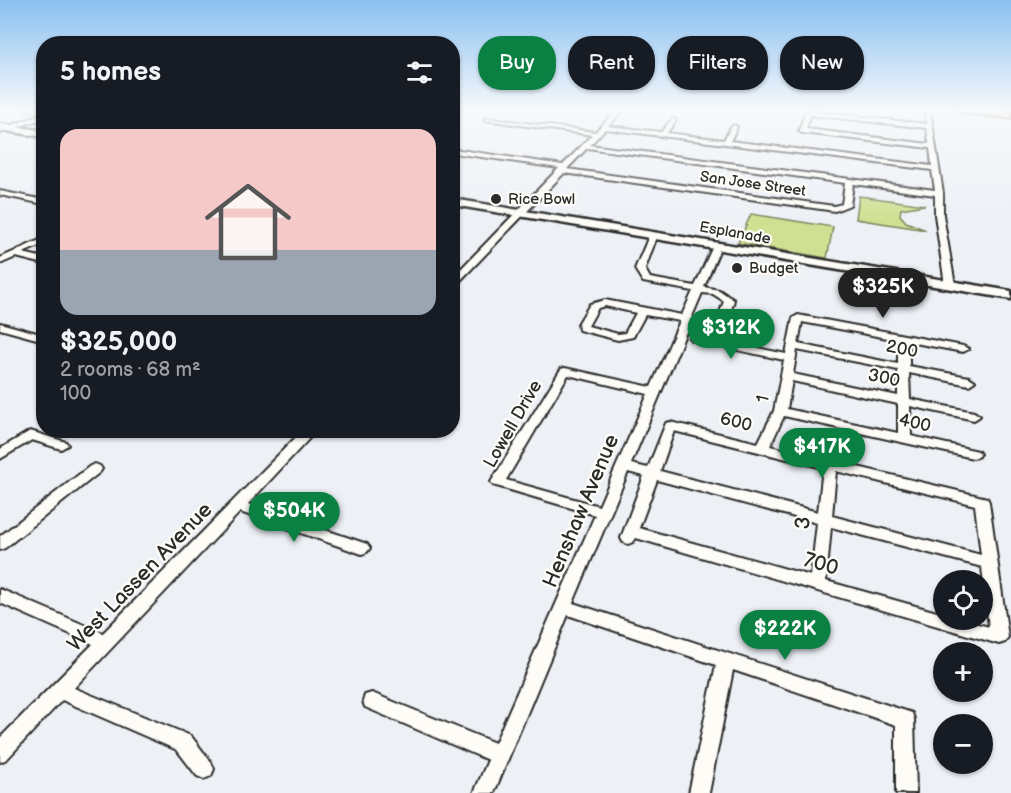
<!DOCTYPE html>
<html lang="en">
<head>
<meta charset="utf-8">
<style>
  body { margin:0; font-family:"Balsamiq Sans",sans-serif; background:#20242c; color:#f1f3f6; height:100vh; display:flex; flex-direction:column; font-size:22px; white-space:nowrap }
  * { box-sizing:border-box; margin:0 }
  p { font-size:20px; color:#9ea1a6 }
  .icon { flex:none; width:33px; height:33px; fill:none; stroke:currentColor; stroke-width:2; stroke-linecap:round; stroke-linejoin:round }
  .map { position:relative; flex:1; overflow:hidden }
  .panel { position:absolute; left:36px; top:36px; width:424px; height:402px; display:flex; flex-direction:column; background:#171b24; border-radius:24px; box-shadow:0 2px 4px #0004 }
  .panel>* { flex:none }
  .hud { position:absolute; left:478px; top:36px; width:442px; height:54px; display:flex; gap:12px }
  .controls { position:absolute; left:933px; top:570px; display:grid; gap:12px }
  .controls a { display:grid; place-items:center; width:60px; height:60px; border-radius:50%; background:#171b24; box-shadow:0 2px 4px #0004; font-size:30px }
  .price { position:absolute; translate:-50% -51px; padding:0 14px; border-radius:21px; background:#0b8043; color:#fff; font-size:20px; line-height:39px; filter:drop-shadow(0 2px 3px #0008) }
  .price::after { content:''; position:absolute; left:50%; top:36px; width:18px; height:14px; margin-left:-9px; background:inherit; clip-path:polygon(0 0,100% 0,50% 100%) }
  .price.current { background:#222; color:#fff }
  ul { padding:0; list-style:none }
  li { display:grid; align-content:center; gap:12px; height:318px; padding:0 24px }
  li+li { border-top:2px solid #363941 }
  li span { display:grid; place-items:center; height:186px; border-radius:18px; color:#555 }
  li>.icon { margin-inline-start:auto }
  span .icon { width:108px; height:108px; fill:#fffc; stroke-width:1 }
  li b { font-size:26px }
  h2 { display:flex; justify-content:space-between; align-items:center; height:72px; padding:0 24px; font-size:26px }
  .chip { padding:0 21px; border-radius:24px; background:#171b24; box-shadow:0 2px 4px #0004; font-size:21px; line-height:54px }
  .chip.current { background:#0b8043; color:#fff }
  .map>svg:first-child { display:block }
</style>
</head>
<body>
<div class="map">
<svg width="1011" height="793" viewBox="0 0 1011 793">
  <rect width="100%" height="100%" fill="#edf1f6"/>
  <filter id="ink" filterUnits="userSpaceOnUse"><feTurbulence type="fractalNoise" baseFrequency=".0167" numOctaves="2"/><feDisplacementMap in="SourceGraphic" scale="12" xChannelSelector="R" yChannelSelector="G"/><feConvolveMatrix kernelMatrix="1 2 1 2 8 2 1 2 1" color-interpolation-filters="sRGB"/></filter>
  <g filter="url(#ink)">
    <g fill="#d0e093" stroke="#7e865f" stroke-width="1.5">
      <polygon points="859,196 925,205 901,209 900,215 906,222 926,230 856,219"/>
      <polygon points="751,214 833,227 827,258 738,243"/>
    </g>
    <g fill="none" stroke-linecap="round" stroke-linejoin="round">
      <g stroke="#2b2b2b" stroke-width="4">
        <g id="minor">
          <polygon points="23,109 44,110 44,114"/>
          <path d="M 618,109 L 624,109 L 608,126 L 661,132 L 673,118 L 676,120 L 667,133 L 724,140 L 731,127 L 734,125 L 737,127 L 730,141 L 932,166 L 930,148 L 802,133 L 799,131 L 805,113 L 808,111 L 927,124 L 925,111 L 930,110 L 943,193 L 943,215 L 955,285 L 950,288 L 945,285 L 935,215 L 935,195 L 853,184 L 850,205 L 835,211 L 564,173 L 456,285 L 453,286 L 453,277 L 559,168 L 453,153 L 453,149 L 563,165 L 592,135 L 484,120 L 487,118 L 595,132 ZM 810,115 L 927,128 L 929,144 L 806,129 ZM 605,129 L 932,170 L 935,190 L 590,145 ZM 587,148 L 845,183 L 842,204 L 834,206 L 567,169 Z"/>
          <polygon points="44,114 44,118 0,133 0,129"/>
          <polygon points="0,191 44,200 44,204 0,195"/>
          <path d="M 653,233 L 657,236 L 645,269 L 650,278 L 695,286 L 713,246 L 717,243 L 720,244 L 721,246 L 704,287 L 719,290 L 734,300 L 728,321 L 719,332 L 703,335 L 686,332 L 631,464 L 648,468 L 666,423 L 670,422 L 758,443 L 774,411 L 784,360 L 691,340 L 690,338 L 691,336 L 695,335 L 786,354 L 793,318 L 798,315 L 963,346 L 969,349 L 963,352 L 909,342 L 909,366 L 969,377 L 975,381 L 969,385 L 909,373 L 910,399 L 974,412 L 980,416 L 974,420 L 910,406 L 911,436 L 978,451 L 980,454 L 978,457 L 973,458 L 784,416 L 770,446 L 987,498 L 989,502 L 1008,637 L 1005,642 L 999,644 L 636,538 L 633,542 L 628,544 L 623,542 L 621,538 L 644,476 L 628,472 L 573,603 L 912,713 L 914,719 L 916,793 L 896,793 L 896,725 L 733,670 L 709,793 L 689,793 L 716,665 L 568,615 L 494,793 L 474,793 L 488,760 L 365,707 L 363,701 L 365,695 L 372,693 L 495,743 L 595,515 L 493,485 L 491,482 L 561,369 L 565,368 L 651,387 L 680,321 L 645,315 L 633,337 L 618,340 L 579,330 L 578,324 L 590,304 L 605,300 L 682,315 L 693,291 L 643,282 L 635,269 L 649,236 ZM 702,293 L 713,294 L 724,301 L 717,321 L 709,329 L 688,326 ZM 605,306 L 636,313 L 625,333 L 618,334 L 588,326 L 598,308 ZM 802,322 L 898,340 L 898,364 L 798,344 ZM 797,350 L 898,370 L 898,396 L 793,374 ZM 568,375 L 648,394 L 599,506 L 506,480 ZM 792,381 L 898,404 L 898,433 L 787,409 ZM 674,431 L 823,468 L 818,512 L 660,471 ZM 836,471 L 975,505 L 981,555 L 832,516 ZM 657,480 L 817,523 L 811,576 L 639,528 ZM 831,527 L 982,567 L 989,627 L 963,620 L 944,620 L 944,614 L 826,581 Z"/>
          <polygon points="44,238 44,244 23,253 44,258 44,264 16,257 0,264 0,258"/>
          <polygon points="0,323 44,335 44,341 0,329"/>
          <polygon points="303,430 317,430 248,504 367,544 370,548 367,552 362,554 240,512 74,688 191,736 211,762 214,769 211,776 204,779 197,776 177,750 62,700 7,759 0,762 0,738 93,644 0,603 0,589 103,633"/>
          <polygon points="30,431 66,442 68,445 61,449 32,440 0,459 0,449"/>
          <polygon points="95,464 100,466 102,469 100,472 5,548 0,550 0,536 90,466"/>
        </g>
      </g>
      <g stroke="#2b2b2b" stroke-width="5">
        <g id="secondary">
          <polygon points="0,124 44,131 44,137 0,130"/>
          <polygon points="453,199 1011,291 1011,299 453,205"/>
        </g>
      </g>
      <g stroke="#2b2b2b" stroke-width="5">
        <polygon id="motorway" points="956,109 984,109 1011,112 1011,118 961,112"/>
      </g>
      <use href="#minor" fill="#fdfcf7" fill-rule="evenodd"/>
      <use href="#secondary" fill="#fdfcf7" fill-rule="evenodd"/>
      <use href="#motorway" fill="#fdde96" fill-rule="evenodd"/>
    </g>
  </g>
  <linearGradient id="sky" x2="0" y2="1"><stop stop-color="#8ac0f0"/><stop offset="0.5" stop-color="#f7f9fb"/><stop offset="1" stop-color="#f7f9fb" stop-opacity="0"/></linearGradient>
  <rect width="1011" height="220" fill="url(#sky)"/>
  <g fill="#2b2b2b" stroke="#fdfcf7" stroke-width="2">
    <circle cx="496" cy="199" r="6"/>
    <circle cx="737" cy="268" r="6"/>
  </g>
  <g text-anchor="middle" dominant-baseline="central" stroke-width="4.5" stroke-linejoin="round" paint-order="stroke">
    <g font-size="15" fill="#2b2b2b" stroke="#fdfcf7">
      <text transform="translate(753 184) rotate(8)">San Jose Street</text>
      <text transform="translate(735 233) rotate(10)">Esplanade</text>
    </g>
    <g font-size="15" fill="#2b2b2b" stroke="#fdfcf7" text-anchor="start">
      <text x="508" y="199">Rice Bowl</text>
      <text x="749" y="268">Budget</text>
    </g>
    <g font-size="18" fill="#2b2b2b" stroke="#fdfcf7">
      <text transform="translate(902 349) rotate(11)">200</text>
      <text transform="translate(884 378) rotate(12)">300</text>
      <text transform="translate(763 399) rotate(-78)">1</text>
      <text transform="translate(736 422) rotate(14)">600</text>
      <text transform="translate(915 423) rotate(13)">400</text>
      <text transform="translate(513 424) rotate(-60)">Lowell Drive</text>
    </g>
    <g font-size="21" fill="#2b2b2b" stroke="#fdfcf7">
      <text transform="translate(581 511) rotate(-67)">Henshaw Avenue</text>
      <text transform="translate(803 523) rotate(-84)">3</text>
      <text transform="translate(821 564) rotate(16)">700</text>
      <text transform="translate(140 577) rotate(-46)">West Lassen Avenue</text>
    </g>
  </g>
</svg>
<div class="controls">
<a><svg class="icon" aria-label="locate" viewBox="0 0 24 24"><circle cx="12" cy="12" r="6"/><path d="M12 2v4M12 18v4M2 12h4M18 12h4"/></svg></a>
<a>+</a>
<a>−</a>
</div>
<b class="price current" style="left:883px;top:319px">$325K</b>
<b class="price" style="left:731px;top:360px">$312K</b>
<b class="price" style="left:822px;top:479px">$417K</b>
<b class="price" style="left:294px;top:543px">$504K</b>
<b class="price" style="left:785px;top:661px">$222K</b>
<div class="hud">
<a class="chip current">Buy</a>
<a class="chip">Rent</a>
<a class="chip">Filters</a>
<a class="chip">New</a>
</div>
<section class="panel">
<h2>5 homes<svg class="icon" aria-label="filters" viewBox="0 0 24 24"><path d="M4 7h16M4 17h16"/><circle cx="9" cy="7" r="2"/><circle cx="15" cy="17" r="2"/></svg></h2>
<ul>
<li><span style="background:linear-gradient(#f6c9c9 65%,#9aa5b1 0)"><svg class="icon" aria-label="home" viewBox="0 0 24 24"><path d="M3 11l9-7 9 7M6 9v11h12V9"/></svg></span><div><b>$325,000</b><p>2 rooms · 68 m²</p><p>100</p></div></li>
</ul>
</section>
</div>
</body>
</html>
